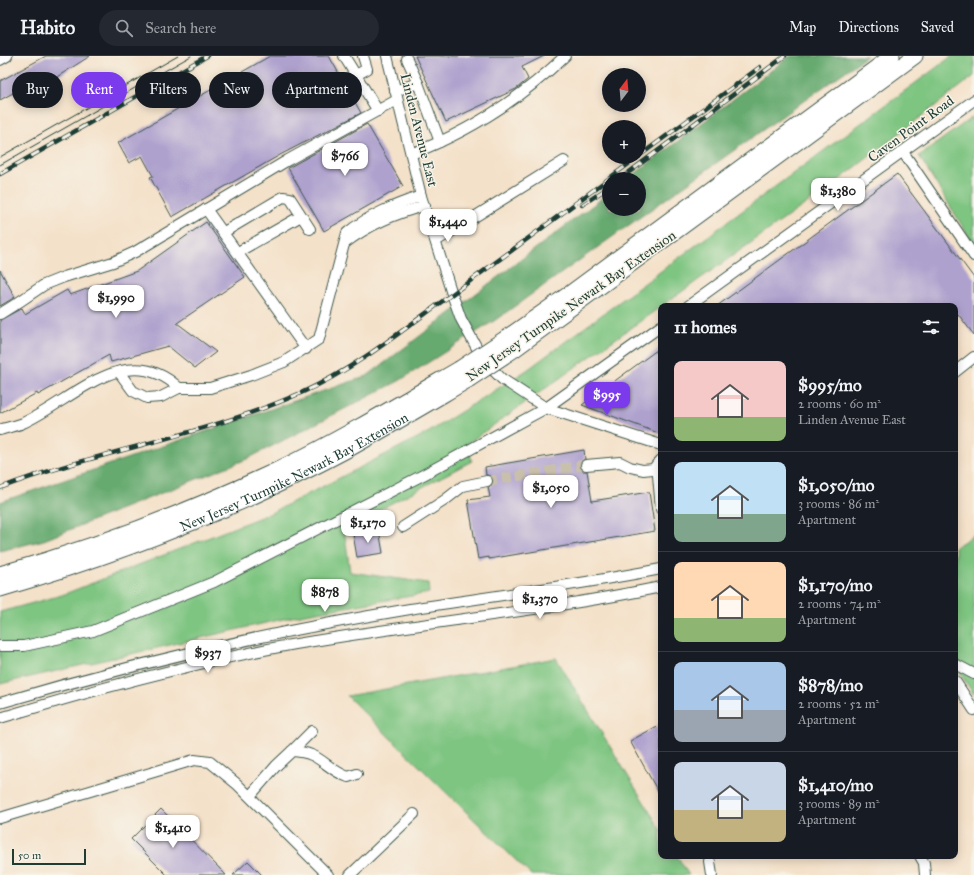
<!DOCTYPE html>
<html lang="en">
<head>
<meta charset="utf-8">
<style>
  body { margin:0; font-family:"IM FELL Great Primer",serif; background:#242831; color:#f1f3f6; height:100vh; display:flex; flex-direction:column; font-size:15px; white-space:nowrap }
  * { box-sizing:border-box; margin:0 }
  p { font-size:13px; color:#9ea1a6 }
  .icon { flex:none; width:22px; height:22px; fill:none; stroke:currentColor; stroke-width:2; stroke-linecap:round; stroke-linejoin:round }
  .map { position:relative; flex:1; overflow:hidden }
  .panel { position:absolute; left:658px; top:247px; width:300px; height:556px; display:flex; flex-direction:column; background:#171b24; border-radius:8px; box-shadow:0 2px 10px #0003 }
  .panel>* { flex:none }
  .banner { position:absolute; left:12px; top:16px; width:380px; height:36px; display:flex; gap:8px }
  .needle { width:26px; rotate:16deg }
  .controls { position:absolute; left:602px; top:12px; display:grid; gap:8px }
  .controls a { display:grid; place-items:center; width:44px; height:44px; border-radius:50%; background:#171b24; box-shadow:0 2px 10px #0003; font-size:20px }
  .scale { position:absolute; left:12px; bottom:10px; width:74px; box-sizing:border-box; padding-left:4px; border:2px solid #1f3d34; border-top:0; font-size:11px; line-height:14px; white-space:nowrap; color:#1f3d34; -webkit-text-stroke:3px #f7f3e8; paint-order:stroke }
  .price { position:absolute; translate:-50% -34px; padding:0 9px; border-radius:8px; background:#fff; color:#222; font-size:13px; line-height:26px; filter:drop-shadow(0 1px 2px #0008) }
  .price::after { content:''; position:absolute; left:50%; top:24px; width:12px; height:9px; margin-left:-6px; background:inherit; clip-path:polygon(0 0,100% 0,50% 100%) }
  .price.on { background:#7c3aed; color:#fff }
  ul { padding:0; list-style:none }
  li { display:flex; align-items:center; gap:12px; height:100px; padding:0 16px }
  li+li { border-top:1px solid #363941 }
  li span { display:grid; place-items:center; flex:none; width:112px; height:80px; border-radius:8px; color:#555 }
  li>.icon { margin-inline-start:auto }
  span .icon { width:48px; height:48px; fill:#fffc; stroke-width:1 }
  li b { font-size:17px }
  h2 { display:flex; justify-content:space-between; align-items:center; height:48px; padding:0 16px; font-size:17px }
  .tag { padding:0 14px; border-radius:18px; background:#171b24; box-shadow:0 2px 10px #0003; font-size:14px; line-height:36px }
  .tag.on { background:#7c3aed; color:#fff }
  header { display:flex; align-items:center; gap:24px; box-sizing:border-box; height:56px; padding:0 20px; background:#171b24; border-bottom:1px solid #363941 }
  header strong { font-size:19px }
  nav { display:flex; gap:22px; margin-inline-start:auto; font-size:14px }
  .search { width:280px; height:36px; background:#242831; display:flex; align-items:center; gap:10px; box-sizing:border-box; padding:0 14px; border-radius:22px; color:#9ea1a6; font-size:15px }
  .map>svg:first-child { display:block }
</style>
</head>
<body>
<header>
<strong>Habito</strong>
<div class="search"><svg class="icon" aria-label="search" viewBox="0 0 24 24"><circle cx="10" cy="10" r="6"/><path d="M15 15l6 6"/></svg>Search here</div>
<nav><a>Map</a><a>Directions</a><a>Saved</a></nav>
</header>
<div class="map">
<svg width="974" height="819" viewBox="0 0 974 819">
  <rect width="100%" height="100%" fill="#f7f3e8"/>
  <filter id="ink" filterUnits="userSpaceOnUse"><feTurbulence type="fractalNoise" baseFrequency=".025" numOctaves="2"/><feDisplacementMap in="SourceGraphic" scale="8" xChannelSelector="R" yChannelSelector="G"/><feConvolveMatrix kernelMatrix="1 2 1 2 8 2 1 2 1" color-interpolation-filters="sRGB"/></filter>
  <filter id="wash" filterUnits="userSpaceOnUse"><feTurbulence type="fractalNoise" baseFrequency=".012" numOctaves="4" result="noise"/><feDisplacementMap in="SourceGraphic" scale="16" xChannelSelector="R" yChannelSelector="G"/><feGaussianBlur stdDeviation="0.9" result="paint"/><feColorMatrix in="noise" values="0 0 0 0 0 0 0 0 0 0 0 0 0 0 0 0 0 1.4 0 .05"/><feComposite in="paint" operator="in"/></filter>
  <g filter="url(#wash)">
    <rect width="100%" height="100%" fill="#f4e1c9"/>
    <g fill="#7ec581" stroke="#4e815a">
      <polygon points="952,0 974,0 974,20 831,130 467,388 472,405 344,472 350,516 428,527 429,537 305,558 0,628 0,556 62,539 271,457 429,376 527,314"/>
      <polygon points="974,60 974,189 919,100"/>
      <polygon points="974,479 974,639 955,609 955,491"/>
      <polygon points="556,602 661,774 661,800 677,800 689,819 531,819 347,640"/>
    </g>
    <polygon fill="#66aa6f" stroke="#427452" points="790,0 867,0 494,265 399,325 247,403 44,484 0,495 0,446 367,320 609,137 609,153 639,153 639,123 628,123"/>
    <g id="blocks">
      <g fill="#aea1ce">
        <polygon points="46,0 90,0 49,26 46,20 32,29 35,35 17,44 13,37 0,44 0,25"/>
        <polygon points="270,0 329,0 361,57 280,99 172,161 150,121 153,120 142,100 129,107 118,87"/>
        <polygon points="415,0 544,0 522,11 528,23 516,33 446,66"/>
        <polygon points="367,68 403,130 324,175 288,112"/>
        <polygon points="897,118 974,222 974,279 958,258 955,260 955,250 717,250"/>
        <polygon points="206,166 245,221 177,267 216,296 195,312 168,290 111,306 109,299 38,339 37,337 0,357 0,264 22,252 25,258 67,234 70,239 137,215"/>
        <polygon points="0,214 15,241 0,250"/>
        <polygon points="661,291 661,378 582,349"/>
        <polygon points="584,394 585,403 580,406 580,410 583,415 587,415 592,445 649,436 655,475 489,503 489,501 478,503 468,444 490,441 488,431 492,430 493,424 492,420 486,419 485,411"/>
        <polygon points="379,474 383,497 357,501 353,478"/>
        <polygon points="661,668 661,741 630,685"/>
        <polygon points="161,753 226,819 167,819 131,783"/>
        <polygon points="248,805 262,819 233,819"/>
      </g>
    </g>
  </g>
  <g filter="url(#ink)">
    <use href="#blocks" fill-opacity="0" stroke="#3f564a" stroke-width="1"/>
    <g fill="none" stroke-linecap="round" stroke-linejoin="round">
      <polyline stroke="#c9c0ab" stroke-width="10" stroke-dasharray="10 5" stroke-linecap="butt" points="487,425 586,409"/>
      <g stroke="#3f564a" stroke-width="12">
        <g id="minor">
          <polyline points="344,0 378,55"/>
          <polyline points="387,0 421,140 451,235 461,263 484,305 502,323 546,352 661,389"/>
          <polyline points="407,3 418,27 440,86"/>
          <polyline points="0,4 7,0"/>
          <polyline points="356,19 367,13 363,0"/>
          <polyline points="395,35 418,27"/>
          <polyline points="903,96 974,200"/>
          <path d="M 411,98 C 469,76 520,43 565,0"/>
          <polyline points="206,153 306,293"/>
          <polyline points="224,176 283,141 290,142 310,173"/>
          <polyline points="436,185 564,105"/>
          <path d="M 345,187 C 369,169 396,157 425,150"/>
          <polyline points="238,196 301,160"/>
          <polyline points="688,250 974,44"/>
          <polyline points="0,258 19,246 44,229 64,221 113,206 135,196 288,104 397,44"/>
          <path d="M 119,316 L 133,335 L 147,342 L 161,341 L 179,332 L 210,332 L 251,319 L 284,306 L 319,283 L 347,177 C 369,159 395,149 421,140"/>
          <polyline points="955,316 974,301"/>
          <path d="M 0,374 C 8,371 16,370 23,367 C 72,345 126,282 179,332"/>
          <polyline points="657,408 661,453"/>
          <polyline points="586,409 620,406 630,411 643,414 653,413 661,404"/>
          <polyline points="403,471 445,444 463,430 487,425"/>
          <polyline points="0,590 24,590 93,575 214,526 423,419 546,352 661,270"/>
          <polyline points="955,608 974,618"/>
          <polyline points="955,625 974,654"/>
          <path d="M 0,647 C 135,607 271,576 410,553 C 494,540 578,529 661,513"/>
          <path d="M 0,662 C 92,634 185,609 279,591 C 406,568 535,557 661,531"/>
          <polyline points="292,695 312,675"/>
          <path d="M 250,740 L 276,710 L 292,695 C 321,696 324,712 348,721 L 357,718"/>
          <polyline points="0,762 194,704 210,706 237,728 328,819"/>
          <polyline points="920,800 924,807 925,819"/>
          <polyline points="710,806 712,819"/>
          <polyline points="350,819 414,758"/>
        </g>
      </g>
      <g stroke="#3f564a" stroke-width="17">
        <g id="highway">
          <polyline points="506,282 569,238 892,0"/>
          <polyline points="515,293 915,0"/>
          <path d="M 0,518 C 95,491 188,456 277,414 C 339,384 399,348 459,313"/>
          <path id="s1" d="M 0,533 C 118,499 236,453 345,395 C 387,372 427,348 468,324"/>
        </g>
      </g>
      <use href="#minor" stroke="#fff" stroke-width="10"/>
      <use href="#highway" stroke="#fff" stroke-width="15"/>
      <g stroke="#1f3d34" stroke-width="1">
        <polyline points="0,101 178,0"/>
        <polyline points="0,109 191,0"/>
      </g>
      <g stroke="#1f3d34" stroke-width="4.5">
        <g id="rail">
          <polyline points="639,100 760,11"/>
          <polyline points="0,118 207,0"/>
          <polyline points="620,123 785,0"/>
          <polyline points="582,149 609,131"/>
          <path d="M 0,432 C 99,394 206,380 303,336 C 354,313 399,277 444,244 C 509,197 573,149 638,101"/>
        </g>
      </g>
      <use href="#rail" stroke="#f7f3e8" stroke-width="3" stroke-dasharray="9" stroke-linecap="butt"/>
      <g stroke="#3f564a" stroke-width="17" stroke-linecap="butt">
        <g id="highway-bridge">
          <polyline points="459,313 506,282"/>
          <polyline points="468,324 515,293"/>
        </g>
      </g>
      <use href="#highway-bridge" stroke="#fff" stroke-width="15"/>
    </g>
  </g>
  <g text-anchor="middle" dominant-baseline="central" stroke-width="3" stroke-linejoin="round" paint-order="stroke">
    <g font-size="14" fill="#1f3d34" stroke="#f7f3e8">
      <text transform="translate(911 73) rotate(-36)">Caven Point Road</text>
      <text transform="translate(419 74) rotate(76)">Linden Avenue East</text>
      <text transform="translate(571 250) rotate(-35)">New Jersey Turnpike Newark Bay Extension</text>
      <text stroke="none"><textPath href="#s1" startOffset="317">New Jersey Turnpike Newark Bay Extension</textPath></text>
    </g>
  </g>
</svg>
<div class="controls">
<a><svg class="needle" viewBox="-14 -14 28 28"><path d="M0-13l5 13h-10z" fill="#e53935"/><path d="M0 13l5-13h-10z" fill="#9ea1a6"/></svg></a>
<a>+</a>
<a>−</a>
</div>
<div class="scale">50 m</div>
<b class="price" style="left:345px;top:121px">$766</b>
<b class="price" style="left:838px;top:156px">$1,380</b>
<b class="price" style="left:448px;top:187px">$1,440</b>
<b class="price" style="left:116px;top:263px">$1,990</b>
<b class="price on" style="left:607px;top:360px">$995</b>
<b class="price" style="left:551px;top:453px">$1,050</b>
<b class="price" style="left:368px;top:488px">$1,170</b>
<b class="price" style="left:325px;top:557px">$878</b>
<b class="price" style="left:540px;top:564px">$1,370</b>
<b class="price" style="left:208px;top:618px">$937</b>
<b class="price" style="left:173px;top:793px">$1,410</b>
<div class="banner">
<a class="tag">Buy</a>
<a class="tag on">Rent</a>
<a class="tag">Filters</a>
<a class="tag">New</a>
<a class="tag">Apartment</a>
</div>
<section class="panel">
<h2>11 homes<svg class="icon" aria-label="filters" viewBox="0 0 24 24"><path d="M4 7h16M4 17h16"/><circle cx="9" cy="7" r="2"/><circle cx="15" cy="17" r="2"/></svg></h2>
<ul>
<li><span style="background:linear-gradient(#f6c9c9 70%,#8fb573 0)"><svg class="icon" aria-label="home" viewBox="0 0 24 24"><path d="M3 11l9-7 9 7M6 9v11h12V9"/></svg></span><div><b>$995/mo</b><p>2 rooms · 60 m²</p><p>Linden Avenue East</p></div></li>
<li><span style="background:linear-gradient(#bfe0f5 65%,#7fa58c 0)"><svg class="icon" aria-label="home" viewBox="0 0 24 24"><path d="M3 11l9-7 9 7M6 9v11h12V9"/></svg></span><div><b>$1,050/mo</b><p>3 rooms · 86 m²</p><p>Apartment</p></div></li>
<li><span style="background:linear-gradient(#ffd9b3 70%,#8fb573 0)"><svg class="icon" aria-label="home" viewBox="0 0 24 24"><path d="M3 11l9-7 9 7M6 9v11h12V9"/></svg></span><div><b>$1,170/mo</b><p>2 rooms · 74 m²</p><p>Apartment</p></div></li>
<li><span style="background:linear-gradient(#a9c7e8 60%,#9aa5b1 0)"><svg class="icon" aria-label="home" viewBox="0 0 24 24"><path d="M3 11l9-7 9 7M6 9v11h12V9"/></svg></span><div><b>$878/mo</b><p>2 rooms · 52 m²</p><p>Apartment</p></div></li>
<li><span style="background:linear-gradient(#c9d6e8 60%,#c2b280 0)"><svg class="icon" aria-label="home" viewBox="0 0 24 24"><path d="M3 11l9-7 9 7M6 9v11h12V9"/></svg></span><div><b>$1,410/mo</b><p>3 rooms · 89 m²</p><p>Apartment</p></div></li>
</ul>
</section>
</div>
</body>
</html>
